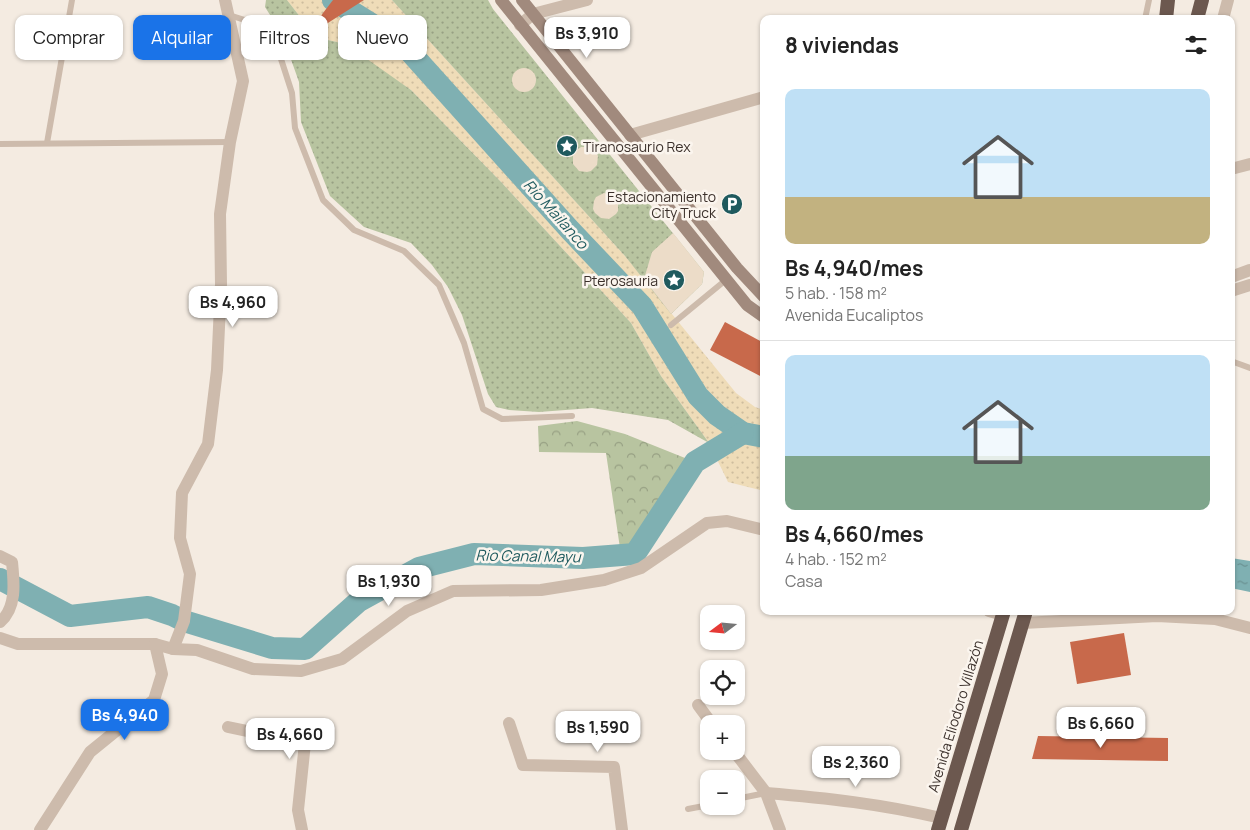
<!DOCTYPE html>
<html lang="es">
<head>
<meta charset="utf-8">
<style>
  body { margin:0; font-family:Manrope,sans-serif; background:#f2f2f2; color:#222; height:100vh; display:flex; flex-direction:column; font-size:19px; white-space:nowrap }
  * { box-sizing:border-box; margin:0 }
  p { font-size:16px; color:#767676 }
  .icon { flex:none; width:28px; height:28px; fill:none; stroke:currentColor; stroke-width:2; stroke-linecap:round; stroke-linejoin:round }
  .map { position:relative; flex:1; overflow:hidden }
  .details { position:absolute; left:760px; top:15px; width:475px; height:600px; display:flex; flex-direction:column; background:#fff; border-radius:10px; box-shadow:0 1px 4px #0004 }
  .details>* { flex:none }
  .top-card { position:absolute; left:15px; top:15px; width:475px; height:45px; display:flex; gap:10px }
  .needle { width:32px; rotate:254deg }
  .buttons { position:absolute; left:700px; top:605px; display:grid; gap:10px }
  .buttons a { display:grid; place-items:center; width:45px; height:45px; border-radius:10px; background:#fff; box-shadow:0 1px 4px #0004; font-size:25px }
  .price { position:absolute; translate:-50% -42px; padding:0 11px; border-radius:10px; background:#fff; color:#222; font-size:16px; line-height:32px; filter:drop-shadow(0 1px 2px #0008) }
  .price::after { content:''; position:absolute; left:50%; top:30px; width:15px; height:11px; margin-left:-8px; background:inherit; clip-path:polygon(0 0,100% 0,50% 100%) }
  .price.on { background:#1a73e8; color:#fff }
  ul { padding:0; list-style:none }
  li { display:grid; align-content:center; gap:10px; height:265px; padding:0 25px }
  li+li { border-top:1px solid #e0e0e0 }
  li span { display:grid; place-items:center; height:155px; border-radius:10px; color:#555 }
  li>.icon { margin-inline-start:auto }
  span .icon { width:90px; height:90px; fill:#fffc; stroke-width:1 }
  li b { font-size:21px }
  h2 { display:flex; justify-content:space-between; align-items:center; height:60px; padding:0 25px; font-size:21px }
  .chip { padding:0 18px; border-radius:10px; background:#fff; box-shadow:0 1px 4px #0004; font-size:18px; line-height:45px }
  .chip.on { background:#1a73e8; color:#fff }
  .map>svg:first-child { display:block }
</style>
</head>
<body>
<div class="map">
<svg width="1250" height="830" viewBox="0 0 1250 830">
  <defs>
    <pattern id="forest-crowns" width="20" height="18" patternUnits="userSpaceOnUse" patternTransform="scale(1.25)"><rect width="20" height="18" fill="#b8c4a0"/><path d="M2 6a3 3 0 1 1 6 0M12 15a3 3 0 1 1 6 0" fill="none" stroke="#97a083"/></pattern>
    <pattern id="sand-dots" width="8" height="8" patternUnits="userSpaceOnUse" patternTransform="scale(1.25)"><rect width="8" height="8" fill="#efdcb8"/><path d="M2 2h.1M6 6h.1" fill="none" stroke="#cebd9e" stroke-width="1.8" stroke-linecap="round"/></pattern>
    <pattern id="park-dots" width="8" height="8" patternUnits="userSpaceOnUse" patternTransform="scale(1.25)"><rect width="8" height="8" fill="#b8c4a0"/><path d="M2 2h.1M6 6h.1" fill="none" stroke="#97a083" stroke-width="1.8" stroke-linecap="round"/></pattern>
    <pattern id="water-ripples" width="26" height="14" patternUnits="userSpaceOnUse" patternTransform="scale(1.25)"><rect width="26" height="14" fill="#7fb0b2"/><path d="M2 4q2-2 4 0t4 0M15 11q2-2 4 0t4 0" fill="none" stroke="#699091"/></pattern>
  </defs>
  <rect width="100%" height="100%" fill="#f4ebe1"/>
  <polygon fill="url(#forest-crowns)" points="577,421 625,434 695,462 635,554 621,555 606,453 539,452 538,426"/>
  <polygon fill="url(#sand-dots)" points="287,0 392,0 625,256 736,393 755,407 764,410 764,491 728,482 709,443 661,376 631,323 502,183 411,90 337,42 323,39 301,18"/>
  <g fill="url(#park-dots)">
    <polygon points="266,0 287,0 301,18 323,39 337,42 360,54 411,90 502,183 631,323 661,376 709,443 668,420 592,408 539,412 509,410 496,407 488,394 462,315 448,287 432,265 411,243 364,227 330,196 301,122 299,82 282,34 265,7"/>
    <polygon points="392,0 488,0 493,9 704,272 702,284 671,314 625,256"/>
  </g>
  <g fill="#ecdcc8">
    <circle cx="524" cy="80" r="12"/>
    <polygon points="581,147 589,147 596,152 598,156 597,165 591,171 587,172 579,171 573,164 573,156 574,152"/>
    <polygon points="604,193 613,195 618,202 618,211 616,214 609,219 601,218 595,213 593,209 594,201 596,197"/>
    <polygon points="673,233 704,272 702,284 671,314 644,279 652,252"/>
  </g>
  <polygon fill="url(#water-ripples)" points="1231,558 1250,561 1250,592 1231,588"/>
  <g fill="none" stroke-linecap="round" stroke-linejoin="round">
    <g stroke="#7fb0b2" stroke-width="22">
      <polyline points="333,0 402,43 570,230 642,306 698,396 717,415 743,433 764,437"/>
      <polyline points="0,579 70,616 148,607 172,615 184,621 272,648 305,649 359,601 419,568 474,554 583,558 635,554 695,462 743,433"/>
    </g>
  </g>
  <g fill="#c8694b">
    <polygon points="333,0 364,0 309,35 323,13"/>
    <polygon points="725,322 764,343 764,378 710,350"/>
    <polygon points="1124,633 1131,675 1077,684 1070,642"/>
    <polygon points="1038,736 1168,738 1168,761 1032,759"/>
  </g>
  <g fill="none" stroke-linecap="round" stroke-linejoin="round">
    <g stroke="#cdbbac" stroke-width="6">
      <polyline points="229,15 267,27 281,59 292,93 295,128 323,200 354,230 404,251 439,285 464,343 483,409 502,419 572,416"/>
      <polyline points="1145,19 1149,0"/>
      <polyline points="47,143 72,0"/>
      <polyline points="0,144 230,142"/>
      <polyline points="671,325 727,279"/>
      <polyline points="1231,361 1250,368"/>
      <polyline points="736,799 766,793"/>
      <polyline points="688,809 709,805"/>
    </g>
    <g stroke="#cdbbac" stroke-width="12">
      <polyline points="1223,19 1228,0"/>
      <polyline points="520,25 533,14 587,0"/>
      <polyline points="630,135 764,97"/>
      <polyline points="1231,169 1250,164"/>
      <path d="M 0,556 L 12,562 C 14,582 17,608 0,622"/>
      <polyline points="1023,623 1157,616 1215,619 1250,628"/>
      <polyline points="698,705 712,724"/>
      <polyline points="509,723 523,765 614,767 622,830"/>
      <polyline points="228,727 305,743 298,810 302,830"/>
      <polyline points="734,751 766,793 780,830"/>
      <path d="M 766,793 C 827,798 881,804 941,818"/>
    </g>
    <g stroke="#cdbbac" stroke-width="12">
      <polyline points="1231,277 1250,270"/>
      <polyline points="1231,291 1250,285"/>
      <polyline points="989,611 1003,615"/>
      <polyline points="0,638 18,644 155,644 173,649 197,650 253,669 301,671 342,659 407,611 453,591 541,590 604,580 641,568 707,523 727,521 764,530"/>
      <polyline points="173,649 184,621 190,574 180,538 182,493 208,444 217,370 221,284 220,214 230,142 243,81 225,0"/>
      <polyline points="40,830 90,752 154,700 162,674 155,644"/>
    </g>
    <g stroke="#a18a7d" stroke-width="12">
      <polyline points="501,0 747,305 764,317"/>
      <polyline points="522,0 737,268 764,297"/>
    </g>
    <g stroke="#6c584f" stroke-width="14">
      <polyline points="1166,19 1168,0"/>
      <polyline points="1197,19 1202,0"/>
      <polyline points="938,830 1004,611"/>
      <polyline points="961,830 1026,611"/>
    </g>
  </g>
  <defs>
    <g id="sight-disc" transform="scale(1.125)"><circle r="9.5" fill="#1f5a5e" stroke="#fbf5ee"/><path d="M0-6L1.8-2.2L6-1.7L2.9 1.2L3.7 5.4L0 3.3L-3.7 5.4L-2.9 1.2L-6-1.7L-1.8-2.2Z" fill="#fff"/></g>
    <g id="parking-disc" transform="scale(1.125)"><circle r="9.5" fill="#1f5a5e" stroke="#fbf5ee"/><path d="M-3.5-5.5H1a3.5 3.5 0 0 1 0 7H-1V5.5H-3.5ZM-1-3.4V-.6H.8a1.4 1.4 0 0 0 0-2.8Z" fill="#fff"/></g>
  </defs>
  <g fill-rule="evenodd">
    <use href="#sight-disc" x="567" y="146"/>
    <use href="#parking-disc" x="732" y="204"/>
    <use href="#sight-disc" x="674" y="280"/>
  </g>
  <g text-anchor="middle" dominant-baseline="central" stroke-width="5" stroke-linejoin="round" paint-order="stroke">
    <g font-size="14" fill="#3b302b" stroke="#fbf5ee" text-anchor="end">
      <text x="583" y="146" text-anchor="start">Tiranosaurio Rex</text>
      <text x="716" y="196">Estacionamiento<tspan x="716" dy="16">City Truck</tspan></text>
      <text x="658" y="280">Pterosauria</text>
    </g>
    <g font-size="14" fill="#3b302b" stroke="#fbf5ee">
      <text transform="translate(955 716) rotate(-73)">Avenida Eliodoro Villazón</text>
    </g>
    <g font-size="15" font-style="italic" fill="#1f5a5e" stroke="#fbf5ee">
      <text transform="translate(556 214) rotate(48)">Río Mailanco</text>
      <text transform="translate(528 556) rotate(1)">Rio Canal Mayu</text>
    </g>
  </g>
</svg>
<div class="buttons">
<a><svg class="needle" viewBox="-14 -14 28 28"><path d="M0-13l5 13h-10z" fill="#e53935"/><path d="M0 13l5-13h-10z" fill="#767676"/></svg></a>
<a><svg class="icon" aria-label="locate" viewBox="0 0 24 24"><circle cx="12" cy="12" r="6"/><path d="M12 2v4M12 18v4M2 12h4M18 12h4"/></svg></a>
<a>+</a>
<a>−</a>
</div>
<b class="price" style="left:587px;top:59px">Bs 3,910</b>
<b class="price" style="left:233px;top:328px">Bs 4,960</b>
<b class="price" style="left:389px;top:607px">Bs 1,930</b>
<b class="price on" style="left:125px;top:741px">Bs 4,940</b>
<b class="price" style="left:1101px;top:749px">Bs 6,660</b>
<b class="price" style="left:598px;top:753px">Bs 1,590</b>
<b class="price" style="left:290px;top:760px">Bs 4,660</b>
<b class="price" style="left:856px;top:788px">Bs 2,360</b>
<div class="top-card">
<a class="chip">Comprar</a>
<a class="chip on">Alquilar</a>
<a class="chip">Filtros</a>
<a class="chip">Nuevo</a>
</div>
<section class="details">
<h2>8 viviendas<svg class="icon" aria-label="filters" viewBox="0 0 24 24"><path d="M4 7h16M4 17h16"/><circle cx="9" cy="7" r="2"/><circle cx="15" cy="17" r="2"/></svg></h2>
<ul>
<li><span style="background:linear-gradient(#bfe0f5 70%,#c2b280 0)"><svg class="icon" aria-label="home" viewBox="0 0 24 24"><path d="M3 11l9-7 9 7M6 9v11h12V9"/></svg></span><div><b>Bs 4,940/mes</b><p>5 hab. · 158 m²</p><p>Avenida Eucaliptos</p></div></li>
<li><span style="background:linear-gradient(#bfe0f5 65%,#7fa58c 0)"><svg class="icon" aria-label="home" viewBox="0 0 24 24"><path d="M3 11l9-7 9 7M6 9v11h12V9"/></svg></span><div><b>Bs 4,660/mes</b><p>4 hab. · 152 m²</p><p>Casa</p></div></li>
</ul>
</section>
</div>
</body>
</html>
